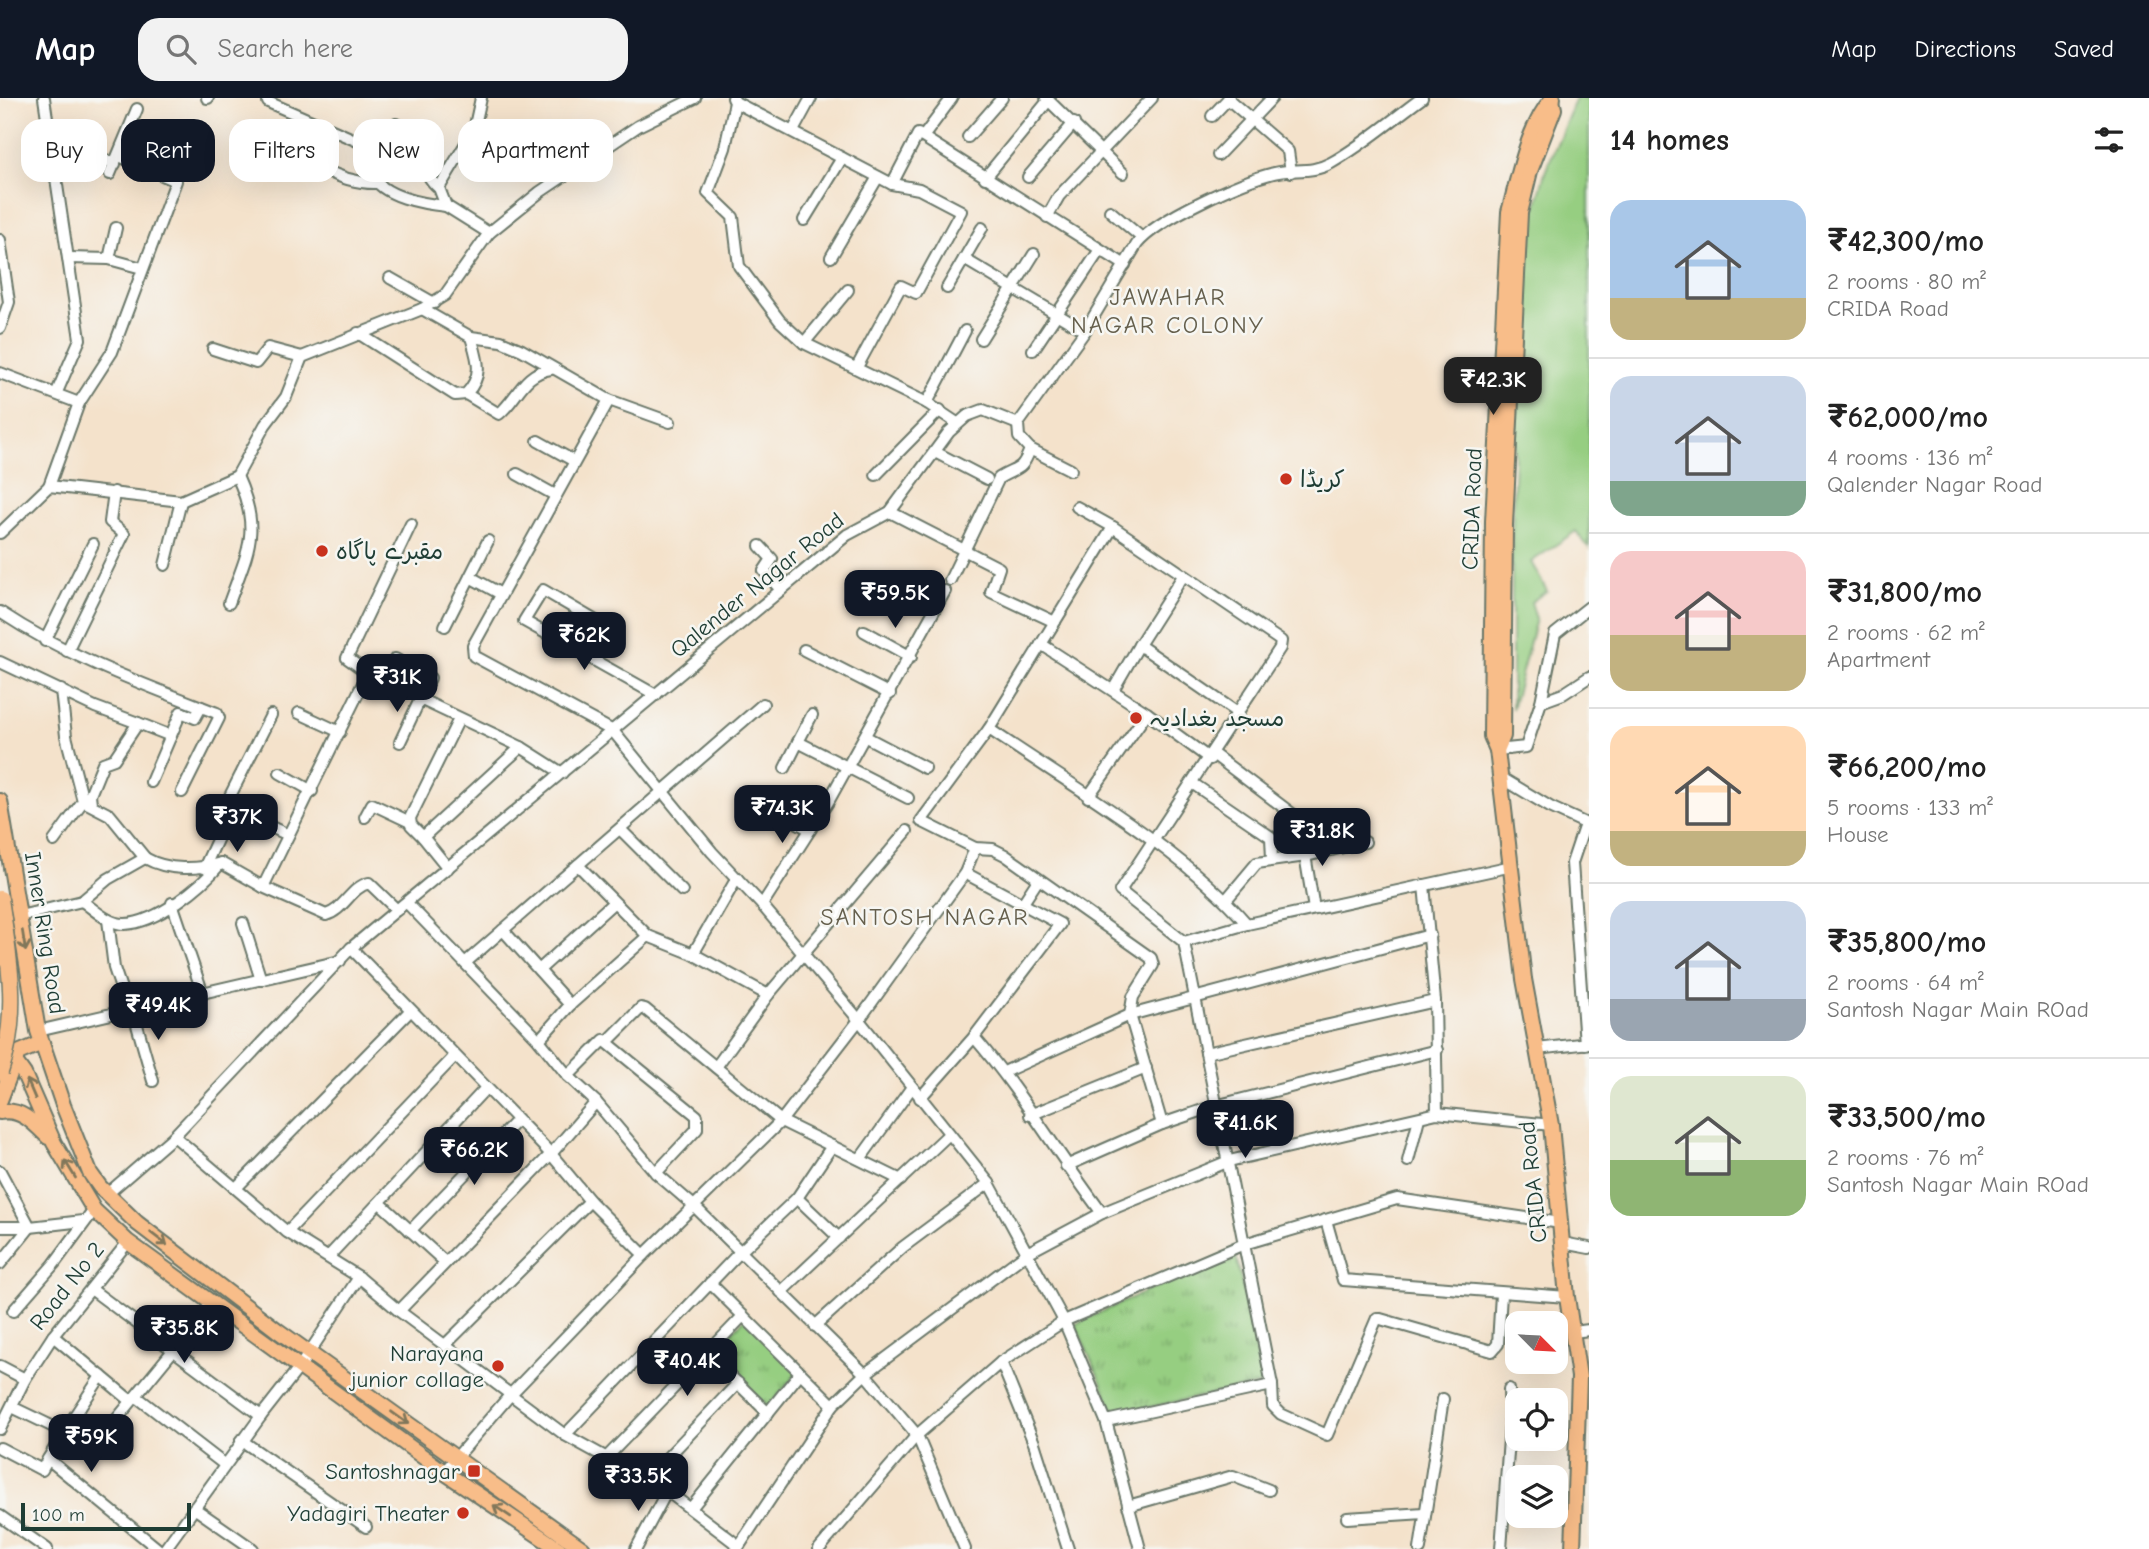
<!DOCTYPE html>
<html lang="en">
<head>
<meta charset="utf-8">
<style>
  body { margin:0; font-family:"Comic Neue","Playpen Sans Arabic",sans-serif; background:#f2f2f2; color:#222; height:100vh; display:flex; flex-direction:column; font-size:26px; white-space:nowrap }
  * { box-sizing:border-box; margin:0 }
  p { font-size:23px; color:#767676 }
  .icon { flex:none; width:38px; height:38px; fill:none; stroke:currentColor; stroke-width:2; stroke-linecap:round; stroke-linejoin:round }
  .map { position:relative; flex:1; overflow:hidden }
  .sheet { display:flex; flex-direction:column; background:#fff; width:560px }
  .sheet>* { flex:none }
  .hud { position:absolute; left:21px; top:21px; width:665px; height:63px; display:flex; gap:14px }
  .needle { width:46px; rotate:114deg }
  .tools { position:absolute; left:1505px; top:1213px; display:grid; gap:14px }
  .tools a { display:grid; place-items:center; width:63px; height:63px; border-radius:14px; background:#fff; box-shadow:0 7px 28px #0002; font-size:35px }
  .scale { position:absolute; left:21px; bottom:18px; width:170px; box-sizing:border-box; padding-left:7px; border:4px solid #1f3d34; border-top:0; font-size:19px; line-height:24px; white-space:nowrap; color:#1f3d34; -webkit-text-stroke:5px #f6f6f2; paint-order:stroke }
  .price { position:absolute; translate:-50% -60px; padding:0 16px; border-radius:14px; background:#111827; color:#fff; font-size:23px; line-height:46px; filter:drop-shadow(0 2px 4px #0008) }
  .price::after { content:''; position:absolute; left:50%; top:42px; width:21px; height:16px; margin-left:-10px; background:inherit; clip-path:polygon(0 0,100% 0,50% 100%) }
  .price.selected { background:#222; color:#fff }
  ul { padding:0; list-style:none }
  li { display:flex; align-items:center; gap:21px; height:175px; padding:0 21px }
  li+li { border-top:2px solid #e0e0e0 }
  li span { display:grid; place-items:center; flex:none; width:196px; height:140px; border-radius:21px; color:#555 }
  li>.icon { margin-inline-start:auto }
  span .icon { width:84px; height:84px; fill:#fffc; stroke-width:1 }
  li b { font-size:30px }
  h2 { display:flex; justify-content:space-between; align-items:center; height:84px; padding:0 21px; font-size:30px }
  .pill { padding:0 24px; border-radius:21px; background:#fff; box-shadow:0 7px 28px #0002; font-size:24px; line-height:63px }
  .pill.selected { background:#111827; color:#fff }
  header { display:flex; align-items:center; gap:42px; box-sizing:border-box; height:98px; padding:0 35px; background:#111827; color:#fff }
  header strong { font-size:33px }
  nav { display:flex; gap:38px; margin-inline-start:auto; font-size:24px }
  .search { width:490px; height:63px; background:#f2f2f2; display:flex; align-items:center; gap:18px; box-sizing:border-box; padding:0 24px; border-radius:21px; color:#767676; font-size:26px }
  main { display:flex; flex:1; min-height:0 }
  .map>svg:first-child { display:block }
</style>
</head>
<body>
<header>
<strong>Map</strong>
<div class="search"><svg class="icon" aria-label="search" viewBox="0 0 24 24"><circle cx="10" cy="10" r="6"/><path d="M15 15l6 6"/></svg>Search here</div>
<nav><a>Map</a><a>Directions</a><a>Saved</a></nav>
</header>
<main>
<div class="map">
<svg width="1589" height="1451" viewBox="0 0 1589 1451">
  <defs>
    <pattern id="park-tufts" width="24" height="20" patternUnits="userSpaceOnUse" patternTransform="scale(1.75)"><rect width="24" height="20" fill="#96ce81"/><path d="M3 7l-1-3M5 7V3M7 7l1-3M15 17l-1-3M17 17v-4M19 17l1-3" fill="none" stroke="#7aa86a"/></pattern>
  </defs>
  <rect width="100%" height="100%" fill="#f6f6f2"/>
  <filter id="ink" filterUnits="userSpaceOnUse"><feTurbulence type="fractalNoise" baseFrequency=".0143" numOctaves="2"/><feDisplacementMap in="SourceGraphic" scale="14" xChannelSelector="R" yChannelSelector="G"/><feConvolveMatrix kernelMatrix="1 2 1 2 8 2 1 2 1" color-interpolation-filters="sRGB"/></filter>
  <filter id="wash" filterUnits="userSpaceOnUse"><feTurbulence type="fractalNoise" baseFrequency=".00686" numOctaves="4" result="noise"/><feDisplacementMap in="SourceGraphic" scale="28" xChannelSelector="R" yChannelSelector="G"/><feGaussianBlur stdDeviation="1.57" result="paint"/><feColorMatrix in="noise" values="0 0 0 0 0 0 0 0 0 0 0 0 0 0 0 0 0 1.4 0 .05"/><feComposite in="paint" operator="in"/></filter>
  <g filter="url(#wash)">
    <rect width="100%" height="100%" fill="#f4e2cb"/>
    <polygon fill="#96ce81" stroke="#5a865a" stroke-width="2" points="1576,0 1589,0 1589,450 1576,433 1531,464 1547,493 1531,504 1536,521 1512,611 1512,439 1522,162 1545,74"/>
    <g fill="url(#park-tufts)" stroke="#5a865a" stroke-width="2">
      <polygon points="1235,1153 1263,1286 1115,1316 1075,1226"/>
      <polygon points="746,1220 798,1274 768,1310 710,1255"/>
    </g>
  </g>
  <g filter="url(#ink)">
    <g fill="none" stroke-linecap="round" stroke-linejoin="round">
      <g stroke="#6a7769" stroke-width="14">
        <g id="minor">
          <polyline points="44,0 80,241 57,294"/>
          <polyline points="207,0 208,0"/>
          <polyline points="481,0 474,32 439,90 446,108 489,135"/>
          <polyline points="733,0 735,4 725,50 708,95 733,119 739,168 780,223 804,245 927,305 957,325"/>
          <polyline points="1046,0 1123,75"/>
          <polyline points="1228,1 1288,53 1291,74"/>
          <path d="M 268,4 L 362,45 C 372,54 368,65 372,76 C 381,99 425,106 446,108"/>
          <polyline points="735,4 892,86 918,36 1125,167"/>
          <polyline points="1212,18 1229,0"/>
          <path d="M 396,26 C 427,48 418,74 439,90"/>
          <polyline points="793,33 811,0"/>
          <path d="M 277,34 C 306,60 335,86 377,85"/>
          <polyline points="50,38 115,66"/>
          <polyline points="923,39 952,0"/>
          <polyline points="968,39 1002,0"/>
          <polyline points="1218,57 1272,0"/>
          <polyline points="110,76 137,11"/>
          <polyline points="1028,79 1074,25"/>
          <polyline points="985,80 1048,3"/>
          <polyline points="1110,113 1142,140"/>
          <polyline points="1047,119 1059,98 1152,0"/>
          <polyline points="804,122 842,60"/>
          <polyline points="0,142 9,204 0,230"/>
          <polyline points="831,159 878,79"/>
          <polyline points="69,160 109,161 116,130"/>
          <polyline points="109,161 142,170"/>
          <polyline points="964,161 1085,233"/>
          <polyline points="390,180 434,205"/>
          <polyline points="947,190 982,130"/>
          <polyline points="422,211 471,239 501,243 522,252 609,302 473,548 474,558 613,633 712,754 762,807 859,922 989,1085 1064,1223 1106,1323 1140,1451"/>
          <path d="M 358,235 L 455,297 L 466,296 C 484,277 478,262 471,239"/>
          <polyline points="981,241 1034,156"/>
          <polyline points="804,245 848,192"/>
          <polyline points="213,251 256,265 268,250 302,259"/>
          <polyline points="1033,252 1099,153"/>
          <polyline points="857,269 901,188 916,195 961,113 919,91 892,86"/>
          <polyline points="0,275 79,305 112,254 176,83 119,58"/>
          <path d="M 466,296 L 499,316 C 518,300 523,275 551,271"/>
          <polyline points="609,302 670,324"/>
          <polyline points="927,305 965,233"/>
          <polyline points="538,343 574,363"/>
          <polyline points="1030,351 1071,372"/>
          <polyline points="935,354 987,381"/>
          <polyline points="517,376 555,397"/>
          <polyline points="876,377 940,312"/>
          <polyline points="49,388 79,305"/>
          <polyline points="1077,409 1113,429 1281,543 1280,550 1120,793 1184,844 1272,1287 1273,1308 1281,1316 1327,1337 1377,1220 1492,1253 1498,1246 1501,1196"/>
          <polyline points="890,414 999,470 991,494 1055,524"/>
          <polyline points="1113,429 989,631 921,723 975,750 993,751 1005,757 1151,860 1153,867 1133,899 1130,917 1162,1026"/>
          <polyline points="0,435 49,388 181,403 237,378 265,327 286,299 302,259 422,211 445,197 489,135 540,94 638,28 695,0"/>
          <polyline points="760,448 772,461 764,473 781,492"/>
          <polyline points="165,467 181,403"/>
          <polyline points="1183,478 1139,547 1239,616"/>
          <polyline points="470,479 501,496"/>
          <path d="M 950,482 L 999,380 C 1017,369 1022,374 1030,351 L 1019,339 L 1018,326"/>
          <path d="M 229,505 C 248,452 262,433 237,378"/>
          <path d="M 0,514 C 68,559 142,586 217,615 L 219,620 L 182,694"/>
          <polyline points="445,528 488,443"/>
          <polyline points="864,533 911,559"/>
          <polyline points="45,543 93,446"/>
          <polyline points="1041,546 1147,615 1210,661"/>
          <polyline points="804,552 890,596"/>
          <polyline points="67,553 124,436 110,424 114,394"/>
          <polyline points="395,561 430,580 400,644"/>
          <polyline points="594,562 607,539 608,530 543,492 524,523 656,597"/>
          <polyline points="0,564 95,609 138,625"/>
          <polyline points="1113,592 1139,547"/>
          <polyline points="422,602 521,649 562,675"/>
          <polyline points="1541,604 1555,536 1589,509"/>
          <polyline points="299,615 340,634"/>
          <path d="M 271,617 L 230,698 C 240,717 270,728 288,737"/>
          <polyline points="812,617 798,644 908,700"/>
          <path d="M 989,631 C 1072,688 1181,750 1247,826"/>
          <polyline points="866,639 925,670"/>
          <polyline points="1497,652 1526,649 1541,604 1563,596 1589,579"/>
          <polyline points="1213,656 1299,721 1314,811"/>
          <polyline points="785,670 798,644"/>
          <polyline points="280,675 312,693"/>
          <polyline points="1500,679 1550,709 1589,727"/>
          <polyline points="151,684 181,614 195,620 201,609"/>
          <polyline points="1192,685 1271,739 1272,761"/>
          <polyline points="1088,699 1147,615"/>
          <polyline points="85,704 110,717 145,760"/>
          <polyline points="91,705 90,697 103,665 114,661 138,625 171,638"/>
          <polyline points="775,712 810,732"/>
          <polyline points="365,719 372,706 410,724"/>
          <polyline points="620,731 682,793"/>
          <polyline points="423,739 411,727 410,720 459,621"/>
          <polyline points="54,743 83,703 66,638 61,592"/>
          <polyline points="578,767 648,838"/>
          <polyline points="204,770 234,705"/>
          <polyline points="448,770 423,739 521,649"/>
          <polyline points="965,775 1060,826 974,939"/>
          <polyline points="1424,787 1435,903 1437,1015"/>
          <polyline points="1226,802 1257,765 1306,758 1365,744"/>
          <path d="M 82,803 C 95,812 108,826 125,826 C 157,825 202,788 221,765"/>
          <polyline points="172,805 203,896"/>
          <polyline points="407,805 539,942 568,978 596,1004 656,1075 694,1108 865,1276 917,1337 965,1451"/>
          <polyline points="762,807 828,704 945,493"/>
          <polyline points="1021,808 1038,782"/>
          <path d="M 397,812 L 369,785 C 351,789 344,812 326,817 L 263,789 L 368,575 L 347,560 L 411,426"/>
          <path d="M 20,818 L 82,803 L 108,781 L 145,760 C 168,773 197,772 221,765 L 263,789"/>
          <polyline points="108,822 114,870 129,914"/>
          <polyline points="243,825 261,882"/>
          <polyline points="503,832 570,907"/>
          <polyline points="1184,844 1247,826 1512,768"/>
          <polyline points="351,850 551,1056 590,1103 644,1157"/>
          <polyline points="693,856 737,780"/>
          <polyline points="465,865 763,606"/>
          <polyline points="539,872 613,805"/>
          <polyline points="133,913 153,983"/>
          <polyline points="38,933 340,863"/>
          <polyline points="539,942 570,907 648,838 693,856 768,897"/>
          <polyline points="607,944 641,910 645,911 781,1023 901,1082"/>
          <polyline points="1585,946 1572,765 1585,726"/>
          <polyline points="1537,951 1589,945"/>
          <polyline points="1206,955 1435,903"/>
          <polyline points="716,969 768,897 907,733"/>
          <polyline points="1004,974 1130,917 1430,837"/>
          <polyline points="568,978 604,942 697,1018 697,1031 656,1075"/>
          <path d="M 920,1000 L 974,939 C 1021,993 1058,1057 1102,1115"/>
          <polyline points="1030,1017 1146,970"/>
          <polyline points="174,1038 287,1134 359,1179 399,1213 565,1337 667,1393 739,1448"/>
          <polyline points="860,1061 912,989"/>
          <polyline points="1408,1063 1419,1020"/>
          <polyline points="1066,1068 1162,1026 1215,1008 1437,952"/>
          <polyline points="0,1073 30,1129 0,1166"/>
          <polyline points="236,1090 410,913"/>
          <path d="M 106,1097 L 174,1038 L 351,850 L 847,437 L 890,414 L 949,334 L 967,318 L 983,312 L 1018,326 L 1085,233 L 1137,146 C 1157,121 1241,83 1274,75 C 1294,70 1311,76 1331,65 C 1362,48 1393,21 1422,0"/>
          <polyline points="797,1100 839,1140"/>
          <polyline points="380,1105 445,1164"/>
          <polyline points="1326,1122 1343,1182 1567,1199"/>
          <polyline points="0,1129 30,1129 83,1123"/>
          <polyline points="410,1133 516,1023"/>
          <polyline points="287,1134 454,959"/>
          <polyline points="1563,1145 1589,1150"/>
          <polyline points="329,1158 485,991"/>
          <polyline points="710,1185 833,1307"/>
          <polyline points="91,1191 261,1318 301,1267 359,1179"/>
          <polyline points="781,1194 949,1036"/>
          <polyline points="13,1213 54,1166 94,1112"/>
          <polyline points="399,1213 551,1056 596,1004"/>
          <polyline points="815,1228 903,1149 989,1085"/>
          <polyline points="1573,1234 1589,1232"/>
          <polyline points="445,1247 590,1103"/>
          <polyline points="707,1255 768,1315"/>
          <polyline points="1001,1264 1034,1345 1068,1451"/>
          <polyline points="0,1268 25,1281"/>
          <polyline points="101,1278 131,1303"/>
          <polyline points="137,1299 225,1367"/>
          <polyline points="12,1309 64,1334 101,1278 53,1238"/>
          <polyline points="1106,1323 1272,1287"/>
          <polyline points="0,1331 25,1281 53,1238 128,1144"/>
          <polyline points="107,1333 212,1205"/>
          <polyline points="565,1337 741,1153 797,1100 832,1048"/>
          <polyline points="241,1342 366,1429"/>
          <polyline points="0,1350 42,1372 48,1361 158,1451"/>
          <polyline points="607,1359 743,1218"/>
          <polyline points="48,1361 64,1334"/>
          <polyline points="444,1374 511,1296 644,1157 781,1023 859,922 965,775 975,750"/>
          <polyline points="647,1381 738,1285"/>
          <polyline points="1128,1408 1233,1378 1269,1392"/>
          <polyline points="692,1409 800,1275"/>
          <polyline points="194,1410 253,1451"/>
          <polyline points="0,1418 47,1451"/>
          <polyline points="1347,1420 1424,1415"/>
          <polyline points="165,1451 261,1318"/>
          <polyline points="636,1451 667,1393"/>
          <polyline points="737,1451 833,1307 865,1276 1027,1155 1102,1115 1229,1063 1437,1015 1551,1027"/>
          <polyline points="819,1451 917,1337 1001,1264 1064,1223 1244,1146 1397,1101 1561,1125"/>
          <polyline points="1420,1451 1443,1301"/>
          <polyline points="1501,1451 1510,1327 1509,1291"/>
        </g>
      </g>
      <g stroke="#6a7769" stroke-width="18">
        <g id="major">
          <path d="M 1553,0 C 1528,27 1519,78 1509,114 L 1493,423 L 1491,638 L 1497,652 L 1524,881 L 1551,1027 L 1567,1199 L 1579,1279 L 1573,1451"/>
          <polyline points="1497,652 1503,638 1505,427 1520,115 1530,73 1554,11 1552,2"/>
          <polyline points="0,703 38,933 63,1007 90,1075 100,1089 137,1125 277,1232 583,1451"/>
          <polyline points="1,944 24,976 54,1045 94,1112 128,1144 444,1374 559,1451"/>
          <polyline points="0,1002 18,955 42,945"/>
          <path d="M 0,1014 C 21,1010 34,1025 48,1039"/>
        </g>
      </g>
      <use href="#minor" stroke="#fff" stroke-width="10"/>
      <use href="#major" stroke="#f8bd89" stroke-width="14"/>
      <g stroke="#6a7769" stroke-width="19" stroke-linecap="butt">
        <path id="highway-bridge" d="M 0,801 C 9,860 20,916 0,974"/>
      </g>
      <use href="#highway-bridge" stroke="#f8bd89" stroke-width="16"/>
    </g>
    <defs><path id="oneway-shaft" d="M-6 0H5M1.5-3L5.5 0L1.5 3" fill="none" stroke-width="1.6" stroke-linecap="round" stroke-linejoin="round" transform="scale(1.75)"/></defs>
    <g stroke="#81775a">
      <use href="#oneway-shaft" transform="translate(24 843) rotate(81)"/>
      <use href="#oneway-shaft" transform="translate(31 991) rotate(-113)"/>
      <use href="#oneway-shaft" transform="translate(70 1071) rotate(-122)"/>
      <use href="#oneway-shaft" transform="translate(159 1141) rotate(37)"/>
      <use href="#oneway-shaft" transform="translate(400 1320) rotate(36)"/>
      <use href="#oneway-shaft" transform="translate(502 1413) rotate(-146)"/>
    </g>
  </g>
  <g fill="#c8321e" stroke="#f6f6f2" stroke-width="2.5">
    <circle cx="1286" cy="381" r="7"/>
    <circle cx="322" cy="453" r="7"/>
    <circle cx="1136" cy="620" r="7"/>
    <circle cx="498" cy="1268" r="7"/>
    <rect x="467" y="1366" width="14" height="14" rx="3.5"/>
    <circle cx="463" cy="1415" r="7"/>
  </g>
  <g text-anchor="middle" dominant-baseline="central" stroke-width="5" stroke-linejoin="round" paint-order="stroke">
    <g font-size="23" fill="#1f3d34" stroke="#f6f6f2" text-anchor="start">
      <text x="1300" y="381">کریڈا</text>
      <text x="336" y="453">مقبرے پاگاہ</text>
      <text x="1150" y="620">مسجد بغدادیہ</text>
      <text x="484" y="1255" text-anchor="end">Narayana<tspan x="484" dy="26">junior collage</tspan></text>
      <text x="460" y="1373" text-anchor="end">Santoshnagar</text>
      <text x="449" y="1415" text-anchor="end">Yadagiri Theater</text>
    </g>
    <g font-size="23" fill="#1f3d34" stroke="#f6f6f2">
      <text transform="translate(1472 411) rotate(-88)">CRIDA Road</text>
      <text transform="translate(757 487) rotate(-39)">Qalender Nagar Road</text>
      <text transform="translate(45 835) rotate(81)">Inner Ring Road</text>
      <text transform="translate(1533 1084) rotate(-96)">CRIDA Road</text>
      <text transform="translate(67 1188) rotate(-52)">Road No 2</text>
    </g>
    <g font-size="24" letter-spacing="2" fill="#655f4c" stroke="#f6f6f2">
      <text x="1168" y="199">JAWAHAR<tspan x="1168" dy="28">NAGAR COLONY</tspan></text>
      <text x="925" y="819">SANTOSH NAGAR</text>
    </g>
  </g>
</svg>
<div class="tools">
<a><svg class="needle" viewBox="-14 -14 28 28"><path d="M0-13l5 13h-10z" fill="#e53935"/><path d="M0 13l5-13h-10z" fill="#767676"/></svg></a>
<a><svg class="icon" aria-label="locate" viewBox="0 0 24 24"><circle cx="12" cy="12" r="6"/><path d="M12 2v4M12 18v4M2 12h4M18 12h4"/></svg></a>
<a><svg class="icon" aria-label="layers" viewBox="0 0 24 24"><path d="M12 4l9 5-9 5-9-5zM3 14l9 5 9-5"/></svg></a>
</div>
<div class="scale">100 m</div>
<b class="price selected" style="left:1493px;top:319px">₹42.3K</b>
<b class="price" style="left:895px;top:532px">₹59.5K</b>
<b class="price" style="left:584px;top:574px">₹62K</b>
<b class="price" style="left:397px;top:616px">₹31K</b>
<b class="price" style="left:782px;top:747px">₹74.3K</b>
<b class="price" style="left:237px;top:756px">₹37K</b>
<b class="price" style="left:1322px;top:770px">₹31.8K</b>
<b class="price" style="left:158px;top:944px">₹49.4K</b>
<b class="price" style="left:1245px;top:1062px">₹41.6K</b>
<b class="price" style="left:474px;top:1089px">₹66.2K</b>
<b class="price" style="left:184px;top:1267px">₹35.8K</b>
<b class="price" style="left:687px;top:1300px">₹40.4K</b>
<b class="price" style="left:91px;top:1376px">₹59K</b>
<b class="price" style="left:638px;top:1415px">₹33.5K</b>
<div class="hud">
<a class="pill">Buy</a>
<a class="pill selected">Rent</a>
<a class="pill">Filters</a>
<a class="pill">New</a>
<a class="pill">Apartment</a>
</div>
</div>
<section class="sheet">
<h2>14 homes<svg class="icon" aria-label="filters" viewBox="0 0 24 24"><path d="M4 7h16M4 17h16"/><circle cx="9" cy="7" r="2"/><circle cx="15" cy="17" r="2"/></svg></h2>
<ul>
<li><span style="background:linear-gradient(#a9c7e8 70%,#c2b280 0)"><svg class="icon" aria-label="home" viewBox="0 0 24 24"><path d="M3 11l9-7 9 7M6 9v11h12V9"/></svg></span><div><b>₹42,300/mo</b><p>2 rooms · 80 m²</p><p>CRIDA Road</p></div></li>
<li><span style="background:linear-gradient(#c9d6e8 75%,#7fa58c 0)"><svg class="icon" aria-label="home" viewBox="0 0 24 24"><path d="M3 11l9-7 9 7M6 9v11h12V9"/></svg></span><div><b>₹62,000/mo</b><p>4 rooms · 136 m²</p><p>Qalender Nagar Road</p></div></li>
<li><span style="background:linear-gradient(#f6c9c9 60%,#c2b280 0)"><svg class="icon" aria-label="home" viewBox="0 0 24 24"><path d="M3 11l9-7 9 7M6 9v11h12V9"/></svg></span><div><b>₹31,800/mo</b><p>2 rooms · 62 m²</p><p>Apartment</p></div></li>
<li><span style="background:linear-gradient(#ffd9b3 75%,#c2b280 0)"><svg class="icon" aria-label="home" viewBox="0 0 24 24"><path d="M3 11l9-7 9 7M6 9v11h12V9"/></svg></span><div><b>₹66,200/mo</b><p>5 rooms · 133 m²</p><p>House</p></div></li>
<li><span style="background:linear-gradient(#c9d6e8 70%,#9aa5b1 0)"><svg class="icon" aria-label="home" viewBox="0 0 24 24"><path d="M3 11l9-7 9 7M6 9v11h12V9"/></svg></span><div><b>₹35,800/mo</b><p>2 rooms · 64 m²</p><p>Santosh Nagar Main ROad</p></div></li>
<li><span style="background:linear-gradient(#dfe7d0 60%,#8fb573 0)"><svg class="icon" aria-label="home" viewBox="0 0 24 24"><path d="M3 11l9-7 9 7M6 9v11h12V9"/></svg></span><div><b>₹33,500/mo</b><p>2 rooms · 76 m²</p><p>Santosh Nagar Main ROad</p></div></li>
</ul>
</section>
</main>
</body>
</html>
